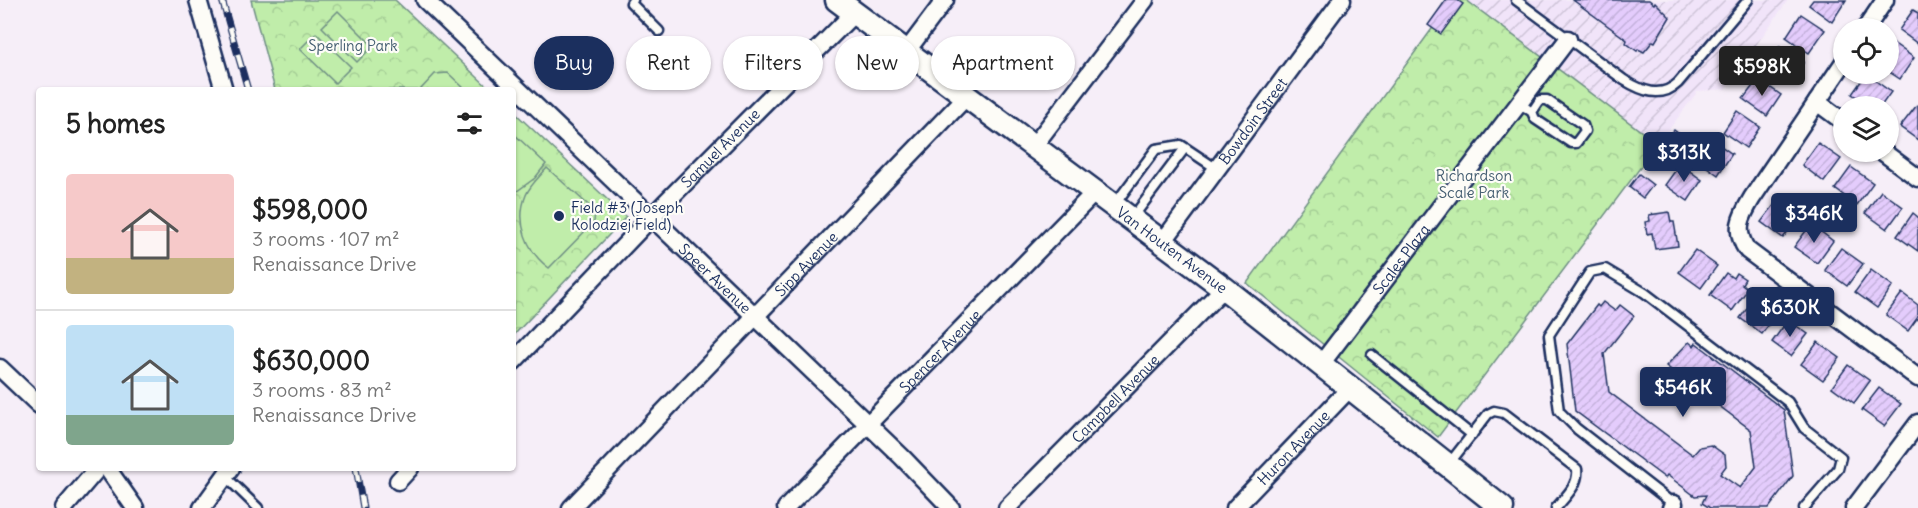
<!DOCTYPE html>
<html lang="en">
<head>
<meta charset="utf-8">
<style>
  body { margin:0; font-family:Delius,sans-serif; background:#f6f6f6; color:#222; height:100vh; display:flex; flex-direction:column; font-size:22px; white-space:nowrap }
  * { box-sizing:border-box; margin:0 }
  p { font-size:20px; color:#767676 }
  .icon { flex:none; width:33px; height:33px; fill:none; stroke:currentColor; stroke-width:2; stroke-linecap:round; stroke-linejoin:round }
  .map { position:relative; flex:1; overflow:hidden }
  .panel { position:absolute; left:36px; top:87px; width:480px; height:384px; display:flex; flex-direction:column; background:#fff; border-radius:6px; box-shadow:0 2px 4px #0004 }
  .panel>* { flex:none }
  .top-card { position:absolute; left:534px; top:36px; width:570px; height:54px; display:flex; gap:12px }
  .buttons { position:absolute; left:1833px; top:18px; display:grid; gap:12px }
  .buttons a { display:grid; place-items:center; width:66px; height:66px; border-radius:50%; background:#fff; box-shadow:0 2px 4px #0004; font-size:30px }
  .price { position:absolute; translate:-50% -51px; padding:0 14px; border-radius:6px; background:#1b2f5e; color:#fff; font-size:20px; line-height:39px; filter:drop-shadow(0 2px 3px #0008) }
  .price::after { content:''; position:absolute; left:50%; top:36px; width:18px; height:14px; margin-left:-9px; background:inherit; clip-path:polygon(0 0,100% 0,50% 100%) }
  .price.current { background:#222; color:#fff }
  ul { padding:0; list-style:none }
  li { display:flex; align-items:center; gap:18px; height:150px; padding:0 30px }
  li+li { border-top:2px solid #e0e0e0 }
  li span { display:grid; place-items:center; flex:none; width:168px; height:120px; border-radius:6px; color:#555 }
  li>.icon { margin-inline-start:auto }
  span .icon { width:72px; height:72px; fill:#fffc; stroke-width:1 }
  li b { font-size:26px }
  h2 { display:flex; justify-content:space-between; align-items:center; height:72px; padding:0 30px; font-size:26px }
  .chip { padding:0 21px; border-radius:27px; background:#fff; box-shadow:0 2px 4px #0004; font-size:21px; line-height:54px }
  .chip.current { background:#1b2f5e; color:#fff }
  .map>svg:first-child { display:block }
</style>
</head>
<body>
<div class="map">
<svg width="1918" height="508" viewBox="0 0 1918 508">
  <defs>
    <pattern id="industrial-furrows" width="10" height="10" patternUnits="userSpaceOnUse" patternTransform="scale(1.5)"><rect width="10" height="10" fill="#f1e4f9"/><path d="M-1 1l2-2M0 10L10 0M9 11l2-2" fill="none" stroke="#cec4d8"/></pattern>
    <pattern id="forest-crowns" width="20" height="18" patternUnits="userSpaceOnUse" patternTransform="scale(1.5)"><rect width="20" height="18" fill="#c0edaa"/><path d="M2 6a3 3 0 1 1 6 0M12 15a3 3 0 1 1 6 0" fill="none" stroke="#a4cc95"/></pattern>
    <pattern id="building-hatch" width="6" height="6" patternUnits="userSpaceOnUse" patternTransform="scale(1.5)"><rect width="6" height="6" fill="#e4ccfc"/><path d="M-1 1l2-2M0 6l6-6M5 7l2-2" fill="none" stroke="#c3b0da"/></pattern>
  </defs>
  <rect width="100%" height="100%" fill="#f6eef8"/>
  <filter id="ink" filterUnits="userSpaceOnUse"><feTurbulence type="fractalNoise" baseFrequency=".0167" numOctaves="2"/><feDisplacementMap in="SourceGraphic" scale="12" xChannelSelector="R" yChannelSelector="G"/><feConvolveMatrix kernelMatrix="1 2 1 2 8 2 1 2 1" color-interpolation-filters="sRGB"/></filter>
  <g filter="url(#ink)">
    <polygon fill="url(#industrial-furrows)" points="1466,0 1788,0 1725,89 1698,91 1658,144"/>
    <g fill="url(#forest-crowns)" stroke="#6e8e84" stroke-width="1.5">
      <polygon points="251,0 395,0 491,90 275,90"/>
      <polygon points="1453,0 1466,0 1658,144 1438,437 1247,283"/>
      <polygon points="513,111 626,217 513,336"/>
    </g>
    <g fill="#c0edaa" stroke="#6e8e84" stroke-width="1.5">
      <polygon points="338,11 373,46 357,62 322,27"/>
      <polygon points="316,33 351,67 335,83 300,49"/>
      <polygon points="448,73 466,90 420,90 435,74"/>
      <polygon points="513,133 546,164 535,178 513,194"/>
      <path d="M 547,168 L 595,211 L 594,222 L 549,268 C 527,252 515,222 526,195 C 530,185 540,176 547,168 Z"/>
    </g>
    <g fill="url(#building-hatch)" stroke="#1b2f5e" stroke-width="1.5">
      <polygon points="1446,0 1457,0 1463,4 1441,34 1428,25"/>
      <polygon points="1573,0 1649,0 1654,4 1655,2 1670,17 1655,42 1653,41 1644,52 1638,49 1637,51 1626,43 1627,40"/>
      <polygon points="1813,0 1846,0 1832,22 1809,5"/>
      <polygon points="1913,10 1918,13 1918,44 1899,30"/>
      <polygon points="1801,14 1825,30 1809,53 1786,37"/>
      <polygon points="1892,42 1914,58 1900,79 1888,71 1888,46"/>
      <polygon points="1755,46 1769,56 1759,71 1744,62"/>
      <polygon points="1780,46 1804,62 1788,84 1765,69"/>
      <polygon points="1866,74 1891,92 1881,106 1870,106 1852,94"/>
      <polygon points="1758,79 1781,95 1767,116 1743,99"/>
      <polygon points="1917,105 1918,106 1918,140 1900,127"/>
      <polygon points="1737,111 1760,127 1746,148 1723,132"/>
      <polygon points="1674,130 1689,141 1679,154 1664,144"/>
      <polygon points="1710,138 1732,154 1718,175 1696,159"/>
      <polygon points="1818,143 1841,159 1824,182 1802,165"/>
      <polygon points="1680,164 1702,180 1688,201 1665,185"/>
      <polygon points="1851,167 1873,183 1857,205 1835,189"/>
      <polygon points="1639,174 1653,185 1643,198 1629,187"/>
      <polygon points="1881,191 1903,207 1887,229 1865,213"/>
      <polygon points="1778,200 1800,216 1783,238 1761,222"/>
      <polygon points="1669,212 1671,222 1674,222 1678,246 1655,249 1652,233 1647,234 1645,222 1650,221 1649,215"/>
      <polygon points="1913,213 1918,217 1918,251 1897,236"/>
      <polygon points="1811,224 1833,241 1817,263 1794,247"/>
      <polygon points="1841,248 1863,264 1847,286 1825,270"/>
      <polygon points="1695,250 1717,266 1701,288 1679,272"/>
      <polygon points="1871,270 1893,286 1877,308 1855,292"/>
      <polygon points="1726,273 1733,278 1736,273 1745,279 1742,284 1748,289 1732,311 1710,295"/>
      <polygon points="1902,293 1918,305 1918,317 1908,331 1886,315"/>
      <polygon points="1757,295 1779,311 1762,334 1740,318"/>
      <polygon points="1603,302 1615,311 1620,305 1634,316 1604,354 1609,392 1693,455 1700,447 1711,445 1725,455 1726,466 1720,474 1740,488 1756,467 1751,430 1666,366 1689,342 1694,346 1696,343 1784,410 1793,476 1769,508 1710,508 1702,503 1706,495 1695,496 1667,475 1665,478 1575,411 1567,344 1597,305 1599,307"/>
      <polygon points="1788,320 1808,334 1791,356 1772,342"/>
      <polygon points="1818,342 1840,358 1823,380 1801,364"/>
      <polygon points="1848,365 1870,381 1854,403 1832,387"/>
      <polygon points="1879,388 1901,404 1884,426 1862,410"/>
    </g>
    <g fill="none" stroke-linecap="round" stroke-linejoin="round">
      <g stroke="#1b2f5e" stroke-width="13">
        <g id="service">
          <polyline points="633,0 631,3 659,31"/>
          <path d="M 1516,0 L 1624,80 C 1642,91 1661,99 1678,83 L 1748,0"/>
          <polyline points="1519,103 1532,112 1535,119 1571,143 1576,143 1585,131 1583,125 1547,100 1540,100 1532,112"/>
          <polyline points="1115,204 1156,149 1181,145 1217,169"/>
          <polyline points="1133,217 1185,148"/>
          <polyline points="1372,355 1472,435"/>
          <path d="M 1448,465 L 1488,414 L 1494,411 L 1504,413 L 1577,469 C 1579,485 1566,496 1556,508"/>
          <polyline points="225,476 258,508"/>
          <polyline points="1676,506 1577,429 1559,411 1549,335 1590,272 1605,269 1645,293 1788,402 1804,428 1841,457 1838,469 1804,508"/>
        </g>
      </g>
      <g stroke="#1b2f5e" stroke-width="21">
        <g id="minor">
          <polyline points="198,0 224,90"/>
          <path id="s1" d="M 425,0 L 902,457 L 951,508"/>
          <polyline points="1866,28 1885,0"/>
          <polyline points="906,52 945,0"/>
          <path d="M 1844,62 L 1752,198 C 1740,218 1734,230 1747,250 L 1918,378"/>
          <polyline points="1817,102 1844,122"/>
          <polyline points="1033,147 1145,0"/>
          <polyline points="1883,152 1918,178"/>
          <path id="s2" d="M 1162,243 L 1342,0"/>
          <path id="s3" d="M 513,362 L 665,203 L 854,13"/>
          <path id="s4" d="M 1321,364 L 1568,39"/>
          <polyline points="0,368 39,405"/>
          <polyline points="107,468 135,508"/>
          <polyline points="398,481 410,468"/>
          <polyline points="64,508 98,468"/>
          <polyline points="202,508 231,468"/>
          <path id="s5" d="M 571,508 L 966,97"/>
          <path id="s6" d="M 786,508 L 1094,193"/>
          <path id="s7" d="M 1007,508 L 1224,288"/>
          <path id="s8" d="M 1235,508 L 1350,388"/>
          <polyline points="1671,508 1674,504"/>
          <polyline points="1854,508 1918,423"/>
        </g>
      </g>
      <g stroke="#1b2f5e" stroke-width="27">
        <g id="secondary">
          <path id="s9" d="M 837,0 L 1224,288 L 1502,508"/>
        </g>
      </g>
      <use href="#service" stroke="#fdfcf7" stroke-width="8"/>
      <use href="#minor" stroke="#fdfcf7" stroke-width="16"/>
      <use href="#secondary" stroke="#fdfcf7" stroke-width="22"/>
      <g stroke="#1b2f5e" stroke-width="7">
        <g id="rail">
          <polyline points="222,0 248,90"/>
          <polyline points="356,468 363,508"/>
        </g>
      </g>
      <use href="#rail" stroke="#fdfcf7" stroke-width="4.5" stroke-dasharray="14" stroke-linecap="butt"/>
    </g>
  </g>
  <circle fill="#1b2f5e" stroke="#fdfcf7" stroke-width="2" cx="559" cy="216" r="6"/>
  <g text-anchor="middle" dominant-baseline="central" stroke-width="4.5" stroke-linejoin="round" paint-order="stroke">
    <g font-size="15" fill="#445e71" stroke="#fdfcf7">
      <text x="353" y="45">Sperling Park</text>
      <text x="1474" y="175">Richardson<tspan x="1474" dy="17">Scale Park</tspan></text>
    </g>
    <g font-size="15" fill="#1b2f5e" stroke="#fdfcf7">
      <text stroke="none"><textPath href="#s2" startOffset="152">Bowdoin Street</textPath></text>
      <text stroke="none"><textPath href="#s3" startOffset="298">Samuel Avenue</textPath></text>
      <text stroke="none"><textPath href="#s9" startOffset="418">Van Houten Avenue</textPath></text>
      <text stroke="none"><textPath href="#s4" startOffset="132">Scales Plaza</textPath></text>
      <text stroke="none"><textPath href="#s5" startOffset="339">Sipp Avenue</textPath></text>
      <text stroke="none"><textPath href="#s1" startOffset="402">Speer Avenue</textPath></text>
      <text stroke="none"><textPath href="#s6" startOffset="220">Spencer Avenue</textPath></text>
      <text stroke="none"><textPath href="#s7" startOffset="154">Campbell Avenue</textPath></text>
      <text stroke="none"><textPath href="#s8" startOffset="84">Huron Avenue</textPath></text>
    </g>
    <g font-size="15" fill="#1b2f5e" stroke="#fdfcf7" text-anchor="start">
      <text x="571" y="207">Field #3 (Joseph<tspan x="571" dy="17">Kolodziej Field)</tspan></text>
    </g>
  </g>
</svg>
<div class="buttons">
<a><svg class="icon" aria-label="locate" viewBox="0 0 24 24"><circle cx="12" cy="12" r="6"/><path d="M12 2v4M12 18v4M2 12h4M18 12h4"/></svg></a>
<a><svg class="icon" aria-label="layers" viewBox="0 0 24 24"><path d="M12 4l9 5-9 5-9-5zM3 14l9 5 9-5"/></svg></a>
</div>
<b class="price current" style="left:1762px;top:97px">$598K</b>
<b class="price" style="left:1684px;top:183px">$313K</b>
<b class="price" style="left:1814px;top:244px">$346K</b>
<b class="price" style="left:1790px;top:338px">$630K</b>
<b class="price" style="left:1683px;top:418px">$546K</b>
<div class="top-card">
<a class="chip current">Buy</a>
<a class="chip">Rent</a>
<a class="chip">Filters</a>
<a class="chip">New</a>
<a class="chip">Apartment</a>
</div>
<section class="panel">
<h2>5 homes<svg class="icon" aria-label="filters" viewBox="0 0 24 24"><path d="M4 7h16M4 17h16"/><circle cx="9" cy="7" r="2"/><circle cx="15" cy="17" r="2"/></svg></h2>
<ul>
<li><span style="background:linear-gradient(#f6c9c9 70%,#c2b280 0)"><svg class="icon" aria-label="home" viewBox="0 0 24 24"><path d="M3 11l9-7 9 7M6 9v11h12V9"/></svg></span><div><b>$598,000</b><p>3 rooms · 107 m²</p><p>Renaissance Drive</p></div></li>
<li><span style="background:linear-gradient(#bfe0f5 75%,#7fa58c 0)"><svg class="icon" aria-label="home" viewBox="0 0 24 24"><path d="M3 11l9-7 9 7M6 9v11h12V9"/></svg></span><div><b>$630,000</b><p>3 rooms · 83 m²</p><p>Renaissance Drive</p></div></li>
</ul>
</section>
</div>
</body>
</html>
